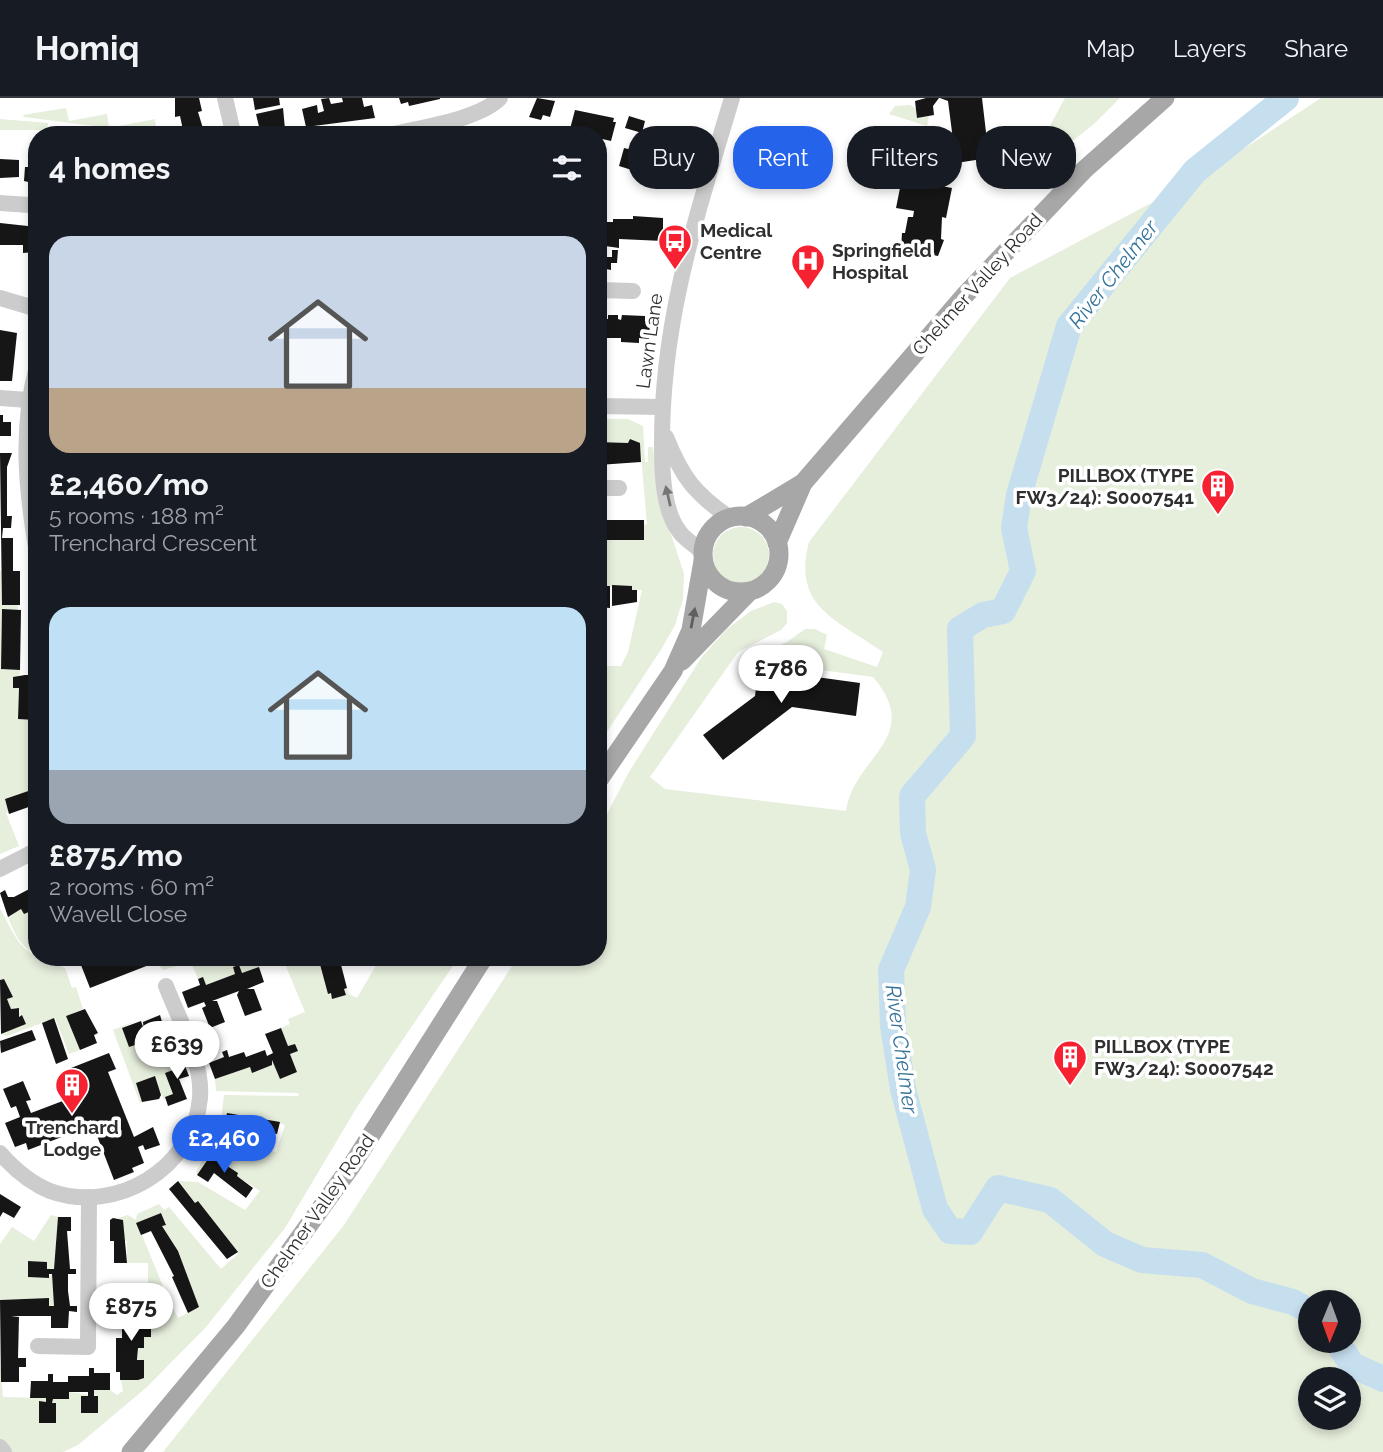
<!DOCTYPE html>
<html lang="en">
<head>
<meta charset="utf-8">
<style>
  body { margin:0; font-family:Raleway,sans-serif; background:#242831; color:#f1f3f6; height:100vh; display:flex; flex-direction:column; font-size:26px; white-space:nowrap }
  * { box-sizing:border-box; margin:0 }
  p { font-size:23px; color:#9ea1a6 }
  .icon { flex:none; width:38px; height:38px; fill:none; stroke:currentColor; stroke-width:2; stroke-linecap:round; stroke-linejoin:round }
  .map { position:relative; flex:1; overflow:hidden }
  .details { position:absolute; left:28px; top:28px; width:579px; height:840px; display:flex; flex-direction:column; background:#171b24; border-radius:28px; box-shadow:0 4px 10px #0003 }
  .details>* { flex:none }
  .top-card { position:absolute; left:628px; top:28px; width:649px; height:63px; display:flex; gap:14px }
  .needle { width:46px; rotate:181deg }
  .buttons { position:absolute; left:1298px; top:1192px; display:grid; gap:14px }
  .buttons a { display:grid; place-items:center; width:63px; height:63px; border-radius:50%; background:#171b24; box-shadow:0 4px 10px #0003; font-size:35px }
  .price { position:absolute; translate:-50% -60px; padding:0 16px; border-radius:24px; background:#fff; color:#222; font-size:23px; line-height:46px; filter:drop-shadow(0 2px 4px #0008) }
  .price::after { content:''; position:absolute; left:50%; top:42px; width:21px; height:16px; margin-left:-10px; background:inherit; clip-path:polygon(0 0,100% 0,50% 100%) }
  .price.on { background:#2563eb; color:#fff }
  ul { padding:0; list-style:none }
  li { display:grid; align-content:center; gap:14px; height:371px; padding:0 21px }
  li span { display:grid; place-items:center; height:217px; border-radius:21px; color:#555 }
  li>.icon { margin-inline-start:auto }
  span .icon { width:126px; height:126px; fill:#fffc; stroke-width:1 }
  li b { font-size:30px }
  h2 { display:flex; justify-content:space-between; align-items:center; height:84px; padding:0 21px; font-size:30px }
  .tag { padding:0 24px; border-radius:28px; background:#171b24; box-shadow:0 4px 10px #0003; font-size:24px; line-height:63px }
  .tag.on { background:#2563eb; color:#fff }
  header { display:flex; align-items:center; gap:42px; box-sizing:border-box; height:98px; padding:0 35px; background:#171b24; border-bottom:2px solid #363941 }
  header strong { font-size:33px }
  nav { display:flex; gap:38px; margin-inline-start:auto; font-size:24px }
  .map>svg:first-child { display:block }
</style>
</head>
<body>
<header>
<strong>Homiq</strong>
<nav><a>Map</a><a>Layers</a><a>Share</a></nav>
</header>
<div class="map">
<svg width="1383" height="1354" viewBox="0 0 1383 1354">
  <rect width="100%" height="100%" fill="#fff"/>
  <g fill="#e6eedc" fill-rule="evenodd">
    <polygon points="1065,0 1120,0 1094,26 1019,85"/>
    <path d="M 1321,0 L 1383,0 L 1383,1354 L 163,1354 L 344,1127 L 518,859 L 598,859 L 599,731 L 629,674 L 701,560 L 727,531 L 751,513 L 774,504 L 782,506 L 787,513 L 787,525 L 781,532 L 738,554 L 650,679 L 665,691 L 846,713 C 853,659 925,640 873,579 L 747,562 L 787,544 L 805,531 L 815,531 L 827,537 L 824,551 L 877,569 L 883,554 C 836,521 792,509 809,444 L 1010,180 L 1204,77 ZM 1311,1204 L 1349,1204 L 1349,1242 L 1311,1242 ZM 1311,1281 L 1349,1281 L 1349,1320 L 1311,1320 Z"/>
    <polygon points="910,7 929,18 927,28 889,16 895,8"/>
    <polygon points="66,10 69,23 107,16 109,30 155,21 157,36 24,19 23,17"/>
    <polygon points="0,21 48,25 47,32 0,32"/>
    <polygon points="599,321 628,321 643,328 645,364 648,364 648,349 653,349 659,399 684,476 683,501 675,527 662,550 599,646 599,573 604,568 621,568 628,554 642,492 632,492 632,488 599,488 599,442 643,442 644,427 647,426 640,345 635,345 633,341 628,345 599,344"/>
    <circle cx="741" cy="457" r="28"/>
    <polygon points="0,473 3,473 2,507 18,507 18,512 2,512 1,571 20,572 19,579 13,579 19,590 18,620 35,622 37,636 36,632 32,633 37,649 37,690 5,701 9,714 6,715 19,748 0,756"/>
    <path d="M 30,808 L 33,812 L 37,810 L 37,856 C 20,850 14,834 8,819 L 21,811 L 24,816 L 31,813 Z"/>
    <path d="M 0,810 C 23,854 19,851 65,870 L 72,890 L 76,889 L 83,911 L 66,918 L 80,952 L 69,956 L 55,920 L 7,938 L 1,936 L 26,926 L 22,917 L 13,920 L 21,913 L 16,909 L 11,911 L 7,901 L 13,898 L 4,881 L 0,882 Z"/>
    <polygon points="152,859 255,859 259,869 242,875 238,867 233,869 235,876 206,887 203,879 198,881 191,864 163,872"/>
    <polygon points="282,859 318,861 328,895 331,895 333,900 346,897 344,891 347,890 349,896 357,900 381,859 459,859 357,1009 285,1130 206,1229 147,1289 78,1347 63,1354 7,1354 0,1342 0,1263 3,1299 46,1300 46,1304 39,1304 39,1325 56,1325 56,1305 52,1305 53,1301 69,1301 69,1294 98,1298 94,1298 94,1292 110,1292 117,1297 123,1293 121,1282 138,1282 138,1250 144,1250 144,1239 151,1239 151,1231 144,1230 144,1207 171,1206 178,1220 199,1209 178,1153 162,1128 166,1126 161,1115 137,1125 169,1203 148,1203 148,1165 127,1165 127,1143 123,1143 118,1120 128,1117 136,1122 137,1116 159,1106 164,1112 169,1109 221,1171 238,1156 198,1103 195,1105 178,1083 198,1084 245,1112 260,1093 237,1078 238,1075 221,1064 223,1061 213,1054 197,1077 196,1074 215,1040 276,1054 285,1027 255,1017 253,1022 227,1016 225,1023 221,1023 224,997 299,998 298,995 216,993 215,981 250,969 253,975 272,967 272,962 280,981 297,974 290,956 297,952 295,946 288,948 281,930 290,926 288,921 305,914"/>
    <polygon points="140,921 122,930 129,949 148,943 152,955 157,954 160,960 176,955 178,959 170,963 173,972 165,975 173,996 164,1002 154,978 136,985 142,1004 140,1005 113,932"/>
    <polygon points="51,1117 58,1119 54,1171 47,1171 47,1164 29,1163 28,1179 48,1180 52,1176 54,1208 49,1208 48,1200 0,1202 0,1146 12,1129 34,1143"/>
  </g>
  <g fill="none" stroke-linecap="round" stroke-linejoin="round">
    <g stroke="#c6dfef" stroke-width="26">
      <polyline points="1286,0 1195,73 1069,228 1019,397 1014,430 1023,473 1003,513 983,517 960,531 963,638 912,698 913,735 923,772 918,809 891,872 893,928 903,991 935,1111 950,1133 970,1134 998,1090 1050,1102 1105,1146 1142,1162 1202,1167 1252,1193 1293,1204 1311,1214"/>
      <polyline points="1336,1242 1352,1267 1383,1281"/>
    </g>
  </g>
  <g fill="#161616">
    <polygon points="175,0 199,0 202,13 198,14 205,37 192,37 190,30 183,32 180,18 175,19"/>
    <polygon points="253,0 279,0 280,7 255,12"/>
    <polygon points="329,0 331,6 343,4 342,0 362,0 364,9 372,7 375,20 306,29 302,11 317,7 318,15 324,13 321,1"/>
    <polygon points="399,0 440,0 440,1 409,8 408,4 401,6"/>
    <polygon points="537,0 555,3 550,19 543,17 541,22 529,19"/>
    <polygon points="926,0 939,0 933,8 934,17 917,20 915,3"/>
    <polygon points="940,0 982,0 989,60 956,65 948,3"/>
    <polygon points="283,10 285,31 261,37 256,16"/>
    <polygon points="575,12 614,20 613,24 616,24 611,43 598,40 598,37 570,31"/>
    <polygon points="629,18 645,23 642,35 625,30"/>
    <polygon points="638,47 647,49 646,52 663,54 661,61 686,68 680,87 619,68 624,50 636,53"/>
    <polygon points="0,61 19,62 19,79 0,80"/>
    <polygon points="25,69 37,69 37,86 24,83"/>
    <polygon points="931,77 937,79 936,87 952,90 946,120 942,119 941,141 944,142 938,158 901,151 902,135 905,135 908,119 913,119 914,113 896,110 902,80 929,85"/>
    <polygon points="633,118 663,120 663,143 619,141 619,150 598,147 598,129 606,129 606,124 613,124 613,121 633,121"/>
    <polygon points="0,125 37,129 35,154 23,155 23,147 0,147"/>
    <polygon points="612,152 618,152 617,165 611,165 611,172 606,171 606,159 612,159"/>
    <polygon points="598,216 604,216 604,221 608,221 608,217 618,217 618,221 621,222 622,217 645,218 645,223 650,223 649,241 639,240 639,245 621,244 621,240 598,240"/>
    <polygon points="0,232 17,235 12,283 0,283"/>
    <polygon points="0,317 3,317 3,324 11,324 11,338 0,338"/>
    <polygon points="630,341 640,345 641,364 598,367 598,344 628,345"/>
    <polygon points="0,355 12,355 7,369 7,418 12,418 11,430 3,430 2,440 13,440 13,473 20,473 20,507 2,507"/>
    <rect x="598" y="422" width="46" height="20"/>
    <polygon points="612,487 632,488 632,492 637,492 637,504 612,508"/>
    <polygon points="598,488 610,488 610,510 598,509"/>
    <polygon points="2,511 21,512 20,572 1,571"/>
    <polygon points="759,567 787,571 787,575 860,585 856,618 792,609 723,662 703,637 755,598"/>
    <polygon points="25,577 36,577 35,622 18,621 19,590 13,590 13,579"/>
    <polygon points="37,690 37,706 9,716 5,701"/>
    <polygon points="37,787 37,810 32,812 30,808 31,813 24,816 21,811 8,819 0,795 5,792 8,799 14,799"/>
    <polygon points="90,859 93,865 92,859 152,859 154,865 90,890 79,862"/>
    <polygon points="318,859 339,859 347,890 344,891 346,897 332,901 331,895 328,896"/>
    <polygon points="239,867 242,875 259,869 264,884 247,891 254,891 262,912 245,918 237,897 239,893 212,903 217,903 225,924 210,930 202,910 206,908 204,904 188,910 182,894 200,887 198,881 203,879 206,887 235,876 233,869"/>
    <polygon points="4,881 13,899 7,901 11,911 19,910 19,919 22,917 26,926 1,936 0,882"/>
    <polygon points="85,911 98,935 94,937 97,945 80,952 66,918"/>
    <polygon points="160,917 166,937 172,935 179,954 160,960 153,942 162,939 160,934 149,938 145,936 148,943 129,949 122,930 141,923 144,932 143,924"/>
    <polygon points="54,920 68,961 56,966 42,925"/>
    <polygon points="281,930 288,948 295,946 298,953 290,956 297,974 280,981 272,962 272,967 252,975 250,969 215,981 209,965 224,959 222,954 227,952 229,959 244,954 246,959 265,952 267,958 273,955 265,936"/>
    <polygon points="32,932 36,942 1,955 0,943"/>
    <polygon points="109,955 116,971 108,974 134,1039 153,1029 160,1047 145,1052 143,1047 138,1049 144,1065 132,1070 134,1074 114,1082 91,1022 83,1025 85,1030 28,1052 26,1045 15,1049 5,1025 20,1019 16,1008 11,1010 3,991 23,983 31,1002 26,1003 31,1015 81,996 71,970"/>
    <polygon points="181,958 189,978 179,981 187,1001 168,1008 165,999 173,996 165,975 173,972 170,962"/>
    <polygon points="155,978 161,997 159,1001 142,1004 136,985"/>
    <polygon points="227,1015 280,1024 277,1036 251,1030 249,1035 224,1028"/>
    <polygon points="213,1054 224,1061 221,1064 238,1075 237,1078 253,1090 246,1100 214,1075 208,1084 197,1077"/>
    <polygon points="178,1083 195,1105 198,1103 238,1154 227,1161 169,1091"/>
    <polygon points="0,1096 21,1109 14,1120 3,1114 0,1119"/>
    <polygon points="161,1115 166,1127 162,1128 178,1153 199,1209 188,1215 172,1179 174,1178 151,1133 141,1137 136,1125"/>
    <polygon points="58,1119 71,1119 71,1133 67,1133 70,1171 76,1171 76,1176 68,1176 68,1193 70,1208 77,1208 77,1214 69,1213 68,1230 51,1230 51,1218 11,1218 19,1219 18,1260 26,1260 26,1269 19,1269 19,1284 1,1284 0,1202 49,1200 49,1208 54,1208 52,1176 49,1176 49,1180 28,1179 28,1163 47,1164 47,1171 54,1171"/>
    <polygon points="113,1120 123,1122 127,1165 114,1165 114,1143 110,1143 110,1122"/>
    <polygon points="122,1206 144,1207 144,1230 151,1230 151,1239 144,1239 144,1250 138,1250 137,1262 144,1262 144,1280 138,1282 120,1282 120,1274 116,1274 116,1240 122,1240"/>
    <polygon points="89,1270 94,1270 94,1275 110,1275 110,1292 94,1292 94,1298 98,1298 98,1315 81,1315 81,1298 88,1298 88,1294 69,1294 69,1301 53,1301 52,1305 56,1305 56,1325 39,1325 39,1303 46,1304 46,1300 30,1300 31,1283 48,1283 48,1276 53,1276 53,1284 68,1284 68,1278 89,1278"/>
  </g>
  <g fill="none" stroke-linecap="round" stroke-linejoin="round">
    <g stroke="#ccc" stroke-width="16">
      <polyline points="225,0 232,30"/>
      <path d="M 390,37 C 421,29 478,22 500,0"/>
      <polyline points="0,105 29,107"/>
      <polyline points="598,192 633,193"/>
      <polyline points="0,200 37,211"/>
      <path d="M 37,268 C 20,331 26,391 37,455"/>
      <polyline points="0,300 28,302"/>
      <polyline points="598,308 662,309"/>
      <path d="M 666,339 C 682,379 694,395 730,420"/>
      <polyline points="598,390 619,390"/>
      <path d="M 702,454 C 695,447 684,441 679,433 C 663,412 662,374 662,349 C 661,223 696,120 732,0"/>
      <polyline points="0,771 37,752"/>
      <path d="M 0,1055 C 14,1071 30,1085 50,1093 C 116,1117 194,1070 200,1000 C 203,963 179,922 166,888"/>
      <polyline points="38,1248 88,1249 89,1099"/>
      <polyline points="0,1349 4,1354"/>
    </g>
    <g stroke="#a7a7a7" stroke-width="19">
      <circle cx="741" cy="456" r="38"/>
      <polyline points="746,419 803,385"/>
      <polyline points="777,445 803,385 966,196 1084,72 1165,0"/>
      <polyline points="682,563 749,494"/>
      <polyline points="598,683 673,573 691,532 703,463"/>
      <polyline points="131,1354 236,1228 352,1067 484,859"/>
    </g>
  </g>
  <defs><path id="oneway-solid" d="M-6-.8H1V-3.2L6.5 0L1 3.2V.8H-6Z" transform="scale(1.75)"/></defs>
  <use fill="#767676" href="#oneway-solid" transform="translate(668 398) rotate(-103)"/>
  <use fill="#5f5f5f" href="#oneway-solid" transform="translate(693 520) rotate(-79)"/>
  <defs>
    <g id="bus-pin" transform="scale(1.75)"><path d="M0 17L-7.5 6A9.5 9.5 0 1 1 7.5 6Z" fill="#f62231" stroke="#fff"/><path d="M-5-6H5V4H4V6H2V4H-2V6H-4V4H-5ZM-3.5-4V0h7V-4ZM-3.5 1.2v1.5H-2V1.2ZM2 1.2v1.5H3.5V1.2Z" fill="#fff"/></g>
    <g id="hospital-pin" transform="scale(1.75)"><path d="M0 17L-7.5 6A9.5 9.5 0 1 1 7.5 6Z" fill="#f62231" stroke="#fff"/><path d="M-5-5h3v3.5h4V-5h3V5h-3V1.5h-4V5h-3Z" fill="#fff"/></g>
    <g id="building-pin" transform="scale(1.75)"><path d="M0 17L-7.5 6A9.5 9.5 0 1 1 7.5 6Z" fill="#f62231" stroke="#fff"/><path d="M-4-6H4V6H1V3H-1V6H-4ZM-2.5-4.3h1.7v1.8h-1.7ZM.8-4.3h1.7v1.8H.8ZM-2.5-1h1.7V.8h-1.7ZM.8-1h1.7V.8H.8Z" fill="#fff"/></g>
  </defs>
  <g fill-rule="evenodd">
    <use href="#bus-pin" x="675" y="143"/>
    <use href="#hospital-pin" x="808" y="163"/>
    <use href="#building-pin" x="1218" y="388"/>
    <use href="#building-pin" x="1070" y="959"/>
    <use href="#building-pin" x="72" y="987"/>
  </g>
  <g text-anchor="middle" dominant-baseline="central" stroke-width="7" stroke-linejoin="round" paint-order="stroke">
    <g font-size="19" font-weight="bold" fill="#2f2f2f" stroke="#fff" text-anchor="start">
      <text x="700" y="132">Medical<tspan x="700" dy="22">Centre</tspan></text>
      <text x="832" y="152">Springfield<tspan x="832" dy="22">Hospital</tspan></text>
      <text x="1194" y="377" text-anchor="end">PILLBOX (TYPE<tspan x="1194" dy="22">FW3/24): S0007541</tspan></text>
      <text x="1094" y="948">PILLBOX (TYPE<tspan x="1094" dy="22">FW3/24): S0007542</tspan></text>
      <text x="72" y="1029" text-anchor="middle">Trenchard<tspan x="72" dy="22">Lodge</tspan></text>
    </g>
    <g font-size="19" fill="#2f2f2f" stroke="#fff">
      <text transform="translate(977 186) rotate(-48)">Chelmer Valley Road</text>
      <text transform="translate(649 243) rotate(-82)">Lawn Lane</text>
      <text transform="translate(317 1113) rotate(-55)">Chelmer Valley Road</text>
    </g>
    <g font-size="21" font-style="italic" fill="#35739a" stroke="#fff">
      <text transform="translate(1113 176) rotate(-52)">River Chelmer</text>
      <text transform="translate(902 951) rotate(82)">River Chelmer</text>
    </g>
  </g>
</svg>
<div class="buttons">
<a><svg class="needle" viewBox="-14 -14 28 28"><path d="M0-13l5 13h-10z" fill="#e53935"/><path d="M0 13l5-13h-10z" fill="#9ea1a6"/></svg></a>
<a><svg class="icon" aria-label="layers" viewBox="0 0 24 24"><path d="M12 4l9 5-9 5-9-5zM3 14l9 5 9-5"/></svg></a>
</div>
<b class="price" style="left:781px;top:607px">£786</b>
<b class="price" style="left:177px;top:983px">£639</b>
<b class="price on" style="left:224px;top:1077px">£2,460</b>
<b class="price" style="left:131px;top:1245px">£875</b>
<div class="top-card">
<a class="tag">Buy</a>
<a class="tag on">Rent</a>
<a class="tag">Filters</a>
<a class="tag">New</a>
</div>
<section class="details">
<h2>4 homes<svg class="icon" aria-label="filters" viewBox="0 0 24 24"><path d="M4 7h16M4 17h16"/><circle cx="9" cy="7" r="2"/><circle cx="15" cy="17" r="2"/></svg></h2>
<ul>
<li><span style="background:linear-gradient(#c9d6e8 70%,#b9a48a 0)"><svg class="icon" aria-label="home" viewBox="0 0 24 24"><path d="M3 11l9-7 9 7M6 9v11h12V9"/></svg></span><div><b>£2,460/mo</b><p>5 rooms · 188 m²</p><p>Trenchard Crescent</p></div></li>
<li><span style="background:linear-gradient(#bfe0f5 75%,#9aa5b1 0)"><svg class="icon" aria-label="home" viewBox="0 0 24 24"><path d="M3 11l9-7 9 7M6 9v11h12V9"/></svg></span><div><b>£875/mo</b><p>2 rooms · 60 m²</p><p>Wavell Close</p></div></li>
</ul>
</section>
</div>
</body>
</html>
